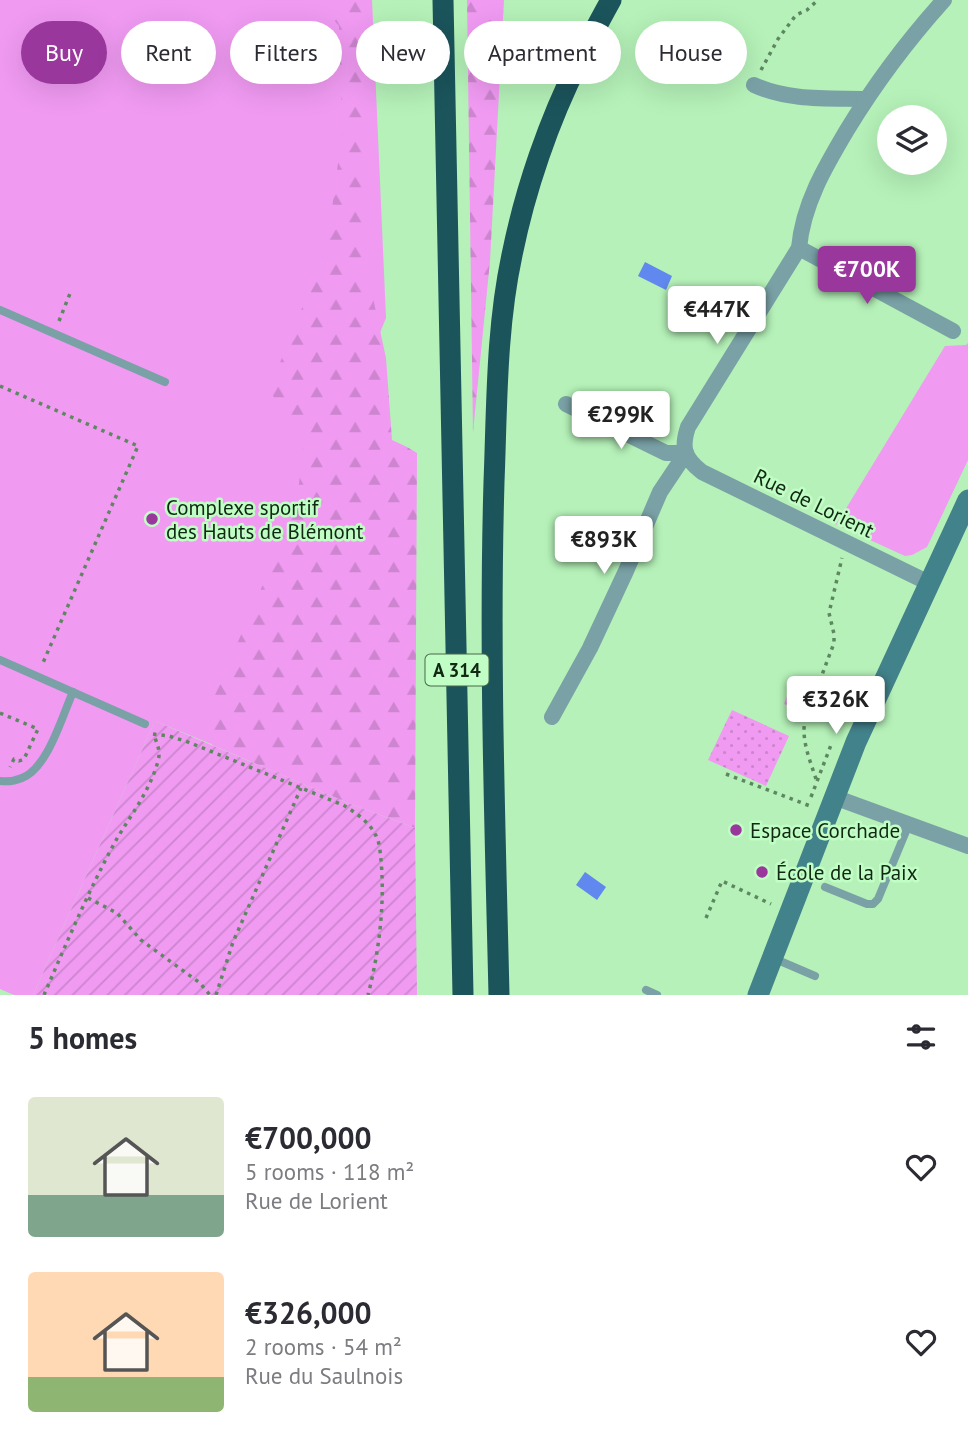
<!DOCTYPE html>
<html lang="en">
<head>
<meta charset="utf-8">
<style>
  body { margin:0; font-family:"PT Sans",sans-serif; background:#f2f2f3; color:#2b2b33; height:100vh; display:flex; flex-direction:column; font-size:26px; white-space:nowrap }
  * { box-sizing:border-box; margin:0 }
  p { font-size:23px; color:#7c7c81 }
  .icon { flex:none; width:38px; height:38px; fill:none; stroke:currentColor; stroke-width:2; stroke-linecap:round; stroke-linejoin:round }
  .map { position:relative; height:995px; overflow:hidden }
  .drawer { display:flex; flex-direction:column; background:#fff; flex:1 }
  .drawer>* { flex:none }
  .top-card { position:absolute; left:21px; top:21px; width:928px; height:63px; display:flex; gap:14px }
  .tools { position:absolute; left:877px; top:105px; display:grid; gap:14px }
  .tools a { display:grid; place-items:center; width:70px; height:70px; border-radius:50%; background:#fff; box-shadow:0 7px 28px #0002; font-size:35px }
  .price { position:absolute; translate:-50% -60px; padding:0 16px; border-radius:7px; background:#fff; color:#222; font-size:23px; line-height:46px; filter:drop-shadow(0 2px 4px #0008) }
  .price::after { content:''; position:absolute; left:50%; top:42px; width:21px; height:16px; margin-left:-10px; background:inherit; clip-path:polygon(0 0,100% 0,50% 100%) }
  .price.active { background:#99379d; color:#fff }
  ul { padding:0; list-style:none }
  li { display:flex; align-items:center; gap:21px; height:175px; padding:0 28px }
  li span { display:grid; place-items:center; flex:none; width:196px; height:140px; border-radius:7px; color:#555 }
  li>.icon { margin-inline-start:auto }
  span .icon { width:84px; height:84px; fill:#fffc; stroke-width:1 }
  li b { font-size:30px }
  h2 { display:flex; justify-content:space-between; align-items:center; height:84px; padding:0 28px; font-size:30px }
  .tag { padding:0 24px; border-radius:32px; background:#fff; box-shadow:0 7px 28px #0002; font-size:24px; line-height:63px }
  .tag.active { background:#99379d; color:#fff }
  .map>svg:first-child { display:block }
</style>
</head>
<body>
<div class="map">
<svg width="968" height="995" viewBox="0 0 968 995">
  <defs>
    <pattern id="forest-firs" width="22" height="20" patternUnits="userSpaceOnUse" patternTransform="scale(1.75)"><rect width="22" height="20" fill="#f09af2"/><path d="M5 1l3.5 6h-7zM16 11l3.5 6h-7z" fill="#cd85cf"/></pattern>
    <pattern id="park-dots" width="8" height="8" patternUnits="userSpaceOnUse" patternTransform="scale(1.75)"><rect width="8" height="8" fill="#f09af2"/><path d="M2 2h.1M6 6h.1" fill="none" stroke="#cd85cf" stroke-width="1.8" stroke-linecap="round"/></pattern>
    <pattern id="garden-furrows" width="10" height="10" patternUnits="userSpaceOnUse" patternTransform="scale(1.75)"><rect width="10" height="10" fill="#f09af2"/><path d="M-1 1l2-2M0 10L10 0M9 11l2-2" fill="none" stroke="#cd85cf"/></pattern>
  </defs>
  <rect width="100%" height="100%" fill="#b5f1b8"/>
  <g fill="#f09af2">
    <polygon points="0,0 372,0 386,318 211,744 155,721 33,995 14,995 0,989"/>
    <polygon points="968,343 968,460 927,547 912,555 905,556 833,523 839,520 945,346 966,345"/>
  </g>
  <g fill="url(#forest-firs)">
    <polygon points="316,0 363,0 362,247 386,358 392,440 407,447 417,453 415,828 348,803 212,745 202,725 296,508 304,443 269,390 327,246 342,133 339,26"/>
    <polygon points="467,0 504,0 490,261 473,432"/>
  </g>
  <g fill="url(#park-dots)">
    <polygon points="792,683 813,691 805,712 784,704"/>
    <polygon points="732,710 789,736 766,786 708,760"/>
  </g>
  <polygon fill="url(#garden-furrows)" points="155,721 348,803 415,828 417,995 33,995"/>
  <g fill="#6088ee">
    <polygon points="645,262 672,276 666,290 638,276"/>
    <polygon points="585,872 606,887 597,900 576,885"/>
  </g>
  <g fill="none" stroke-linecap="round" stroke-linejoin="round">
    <g stroke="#5e8761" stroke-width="3.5" stroke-dasharray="3.5 5" stroke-linecap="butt">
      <polyline points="761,70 778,39 796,15 807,10 818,0"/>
      <polyline points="59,321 71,291"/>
      <polyline points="0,386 138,446 42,665"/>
      <polyline points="0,713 38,729 24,759 19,761 14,759 10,767"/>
      <path d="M 153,734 L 169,736 L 188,742 L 343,805 C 355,812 369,822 375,834 C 380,842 380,852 381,860 C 385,905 379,952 368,995"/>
      <polyline points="726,774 810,806"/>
      <path d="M 816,779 C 810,760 801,740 805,720 L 834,643 L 834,634 L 829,613 L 842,558"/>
      <polyline points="811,797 831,745 833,744"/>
      <polyline points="88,898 117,913 141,940 200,983 210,995"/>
      <polyline points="706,918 722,881 771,904"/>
      <path d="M 44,995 C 66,944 88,892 115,842 C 130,816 150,791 158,761 C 161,751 157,744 154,735"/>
      <polyline points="216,995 233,942 301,788"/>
    </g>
    <g stroke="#79a1a6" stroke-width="8">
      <polyline points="0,310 165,382"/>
      <polyline points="0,660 145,724"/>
      <path d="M 0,781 C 8,782 15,781 22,778 C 48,768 62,716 73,692"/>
      <polyline points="825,887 867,904 873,904 878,899 909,824"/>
      <polyline points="773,958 815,976"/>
      <polyline points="646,990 657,995"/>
    </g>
    <g stroke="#79a1a6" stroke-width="16">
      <path d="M 754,85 C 789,101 828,98 866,99"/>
      <polyline points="799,248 953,331"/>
      <polyline points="566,404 666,453 686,453"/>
      <path d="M 929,583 L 702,472 C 684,458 681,448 688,427 L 799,248 C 803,204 825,167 847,130 C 875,84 908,40 944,0"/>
      <polyline points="552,717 590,648 626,571 660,492 686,453"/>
      <polyline points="834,797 968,846"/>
    </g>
    <polyline stroke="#42828a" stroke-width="21" points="758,995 856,742 968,500"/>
    <g stroke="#1b545b" stroke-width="21">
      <polyline points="443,0 463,995"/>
      <path d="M 499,995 C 495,824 489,653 494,482 C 497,407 496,329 512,255 C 525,190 549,120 579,61 C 589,40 600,20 611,0"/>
    </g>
  </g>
  <g fill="#99379d" stroke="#c1fec5" stroke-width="2.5">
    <circle cx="152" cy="519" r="7"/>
    <circle cx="736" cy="830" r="7"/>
    <circle cx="762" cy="872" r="7"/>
  </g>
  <g text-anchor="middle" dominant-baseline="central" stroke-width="5" stroke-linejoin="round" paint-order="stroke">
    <rect fill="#c1fec5" stroke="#466848" stroke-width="2" x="425.5" y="654.5" width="63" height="31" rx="5"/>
    <g font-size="19" font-weight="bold" fill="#112813">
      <text x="457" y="670">A 314</text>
    </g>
    <g font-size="21" fill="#112813" stroke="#c1fec5">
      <text transform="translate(814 503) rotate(26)">Rue de Lorient</text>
    </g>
    <g font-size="21" fill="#112813" stroke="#c1fec5" text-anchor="start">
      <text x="166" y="507">Complexe sportif<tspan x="166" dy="24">des Hauts de Blémont</tspan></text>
      <text x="750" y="830">Espace Corchade</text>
      <text x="776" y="872">École de la Paix</text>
    </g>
  </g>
</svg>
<div class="tools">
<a><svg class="icon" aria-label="layers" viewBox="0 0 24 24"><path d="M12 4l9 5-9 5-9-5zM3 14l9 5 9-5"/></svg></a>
</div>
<b class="price active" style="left:867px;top:306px">€700K</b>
<b class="price" style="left:717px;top:346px">€447K</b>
<b class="price" style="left:621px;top:451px">€299K</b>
<b class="price" style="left:604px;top:576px">€893K</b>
<b class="price" style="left:836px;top:736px">€326K</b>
<div class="top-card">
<a class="tag active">Buy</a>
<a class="tag">Rent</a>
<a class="tag">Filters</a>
<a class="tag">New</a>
<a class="tag">Apartment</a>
<a class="tag">House</a>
</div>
</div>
<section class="drawer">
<h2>5 homes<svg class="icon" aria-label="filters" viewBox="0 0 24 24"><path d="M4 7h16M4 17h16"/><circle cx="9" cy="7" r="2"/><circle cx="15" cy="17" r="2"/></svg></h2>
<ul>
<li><span style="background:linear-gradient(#dfe7d0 70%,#7fa58c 0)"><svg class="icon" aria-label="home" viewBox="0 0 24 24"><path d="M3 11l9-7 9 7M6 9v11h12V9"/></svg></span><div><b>€700,000</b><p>5 rooms · 118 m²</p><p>Rue de Lorient</p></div><svg class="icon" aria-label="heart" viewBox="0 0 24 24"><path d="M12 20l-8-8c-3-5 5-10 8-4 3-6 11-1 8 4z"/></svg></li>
<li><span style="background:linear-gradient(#ffd9b3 75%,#8fb573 0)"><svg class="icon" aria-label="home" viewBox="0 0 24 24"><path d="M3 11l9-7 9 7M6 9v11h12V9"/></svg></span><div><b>€326,000</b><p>2 rooms · 54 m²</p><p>Rue du Saulnois</p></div><svg class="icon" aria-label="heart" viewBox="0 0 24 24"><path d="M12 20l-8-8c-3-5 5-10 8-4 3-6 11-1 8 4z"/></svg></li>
</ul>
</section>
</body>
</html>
